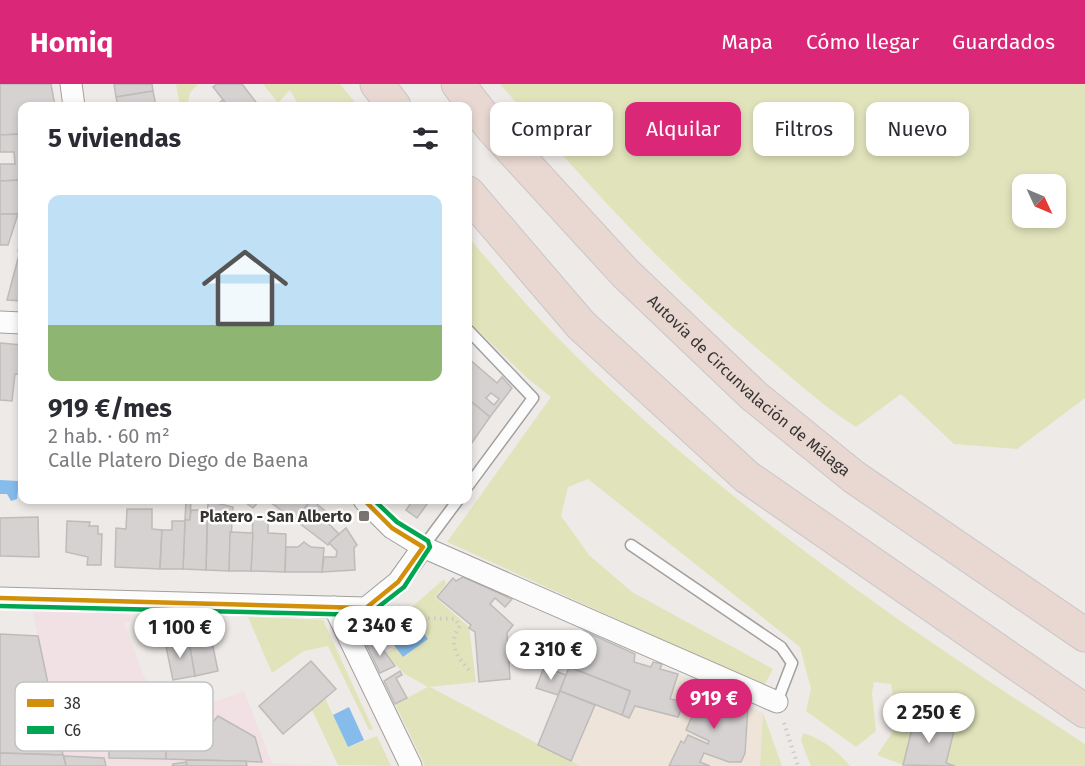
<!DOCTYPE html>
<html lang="es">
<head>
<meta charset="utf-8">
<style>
  body { margin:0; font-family:"Fira Sans",sans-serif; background:#f7f7f7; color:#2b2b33; height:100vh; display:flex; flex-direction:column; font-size:22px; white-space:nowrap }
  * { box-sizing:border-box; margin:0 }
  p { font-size:20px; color:#7c7c81 }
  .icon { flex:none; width:33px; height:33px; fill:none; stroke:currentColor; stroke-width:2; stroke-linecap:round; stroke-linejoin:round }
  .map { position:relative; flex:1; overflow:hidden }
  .panel { position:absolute; left:18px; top:18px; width:454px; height:402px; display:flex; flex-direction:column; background:#fff; border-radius:12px; box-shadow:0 3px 9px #0003 }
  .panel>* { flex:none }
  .banner { position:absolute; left:490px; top:18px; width:504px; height:54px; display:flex; gap:12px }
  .needle { width:39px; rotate:134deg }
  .buttons { position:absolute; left:1012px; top:90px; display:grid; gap:12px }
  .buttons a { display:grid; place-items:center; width:54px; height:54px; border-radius:12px; background:#fff; box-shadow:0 3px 9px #0003; font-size:30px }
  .price { position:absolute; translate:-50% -51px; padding:0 14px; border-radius:21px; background:#fff; color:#222; font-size:20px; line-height:39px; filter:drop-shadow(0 2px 3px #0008) }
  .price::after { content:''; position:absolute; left:50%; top:36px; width:18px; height:14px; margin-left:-9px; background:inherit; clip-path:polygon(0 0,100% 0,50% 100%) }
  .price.selected { background:#db2777; color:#fff }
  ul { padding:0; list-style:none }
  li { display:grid; align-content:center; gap:12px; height:318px; padding:0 30px }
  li+li { border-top:2px solid #e1e1e2 }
  li span { display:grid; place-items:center; height:186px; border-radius:12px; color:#555 }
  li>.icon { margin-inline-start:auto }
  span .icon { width:108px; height:108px; fill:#fffc; stroke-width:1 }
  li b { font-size:26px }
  h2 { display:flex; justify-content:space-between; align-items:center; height:72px; padding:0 30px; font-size:26px }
  .chip { padding:0 21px; border-radius:12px; background:#fff; box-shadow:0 3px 9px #0003; font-size:21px; line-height:54px }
  .chip.selected { background:#db2777; color:#fff }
  header { display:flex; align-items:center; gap:36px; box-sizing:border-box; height:84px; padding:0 30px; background:#db2777; color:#fff }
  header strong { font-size:28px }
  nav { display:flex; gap:33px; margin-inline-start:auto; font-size:21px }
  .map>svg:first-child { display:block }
</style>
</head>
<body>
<header>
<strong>Homiq</strong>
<nav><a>Mapa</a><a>Cómo llegar</a><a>Guardados</a></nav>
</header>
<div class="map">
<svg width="1085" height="682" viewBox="0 0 1085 682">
  <rect width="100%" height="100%" fill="#eeeae8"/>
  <polygon fill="#eee4d9" points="584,547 635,570 634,578 651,583 653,578 662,580 661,585 685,593 763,629 760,682 580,682 538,661"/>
  <polygon fill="#f1e1e4" points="32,525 129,528 131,537 124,538 144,593 172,633 244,607 272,679 333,682 0,682 0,550 38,552"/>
  <g fill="#e1e4bb" fill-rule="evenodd">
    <polygon points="176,0 198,0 190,9 187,22 180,22"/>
    <polygon points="263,0 340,0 358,22 299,22 290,6 278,19"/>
    <path d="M 500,0 L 1085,0 L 1085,314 L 1017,365 L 954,360 L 901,310 L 856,343 C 824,323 796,297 767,273 C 669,191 584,97 500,0 ZM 1023,100 L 1056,100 L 1056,134 L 1023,134 Z"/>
    <path d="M 468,153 C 496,185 523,218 552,248 C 709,409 897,539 1085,660 L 1085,682 L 955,682 L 946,679 L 915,634 L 903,681 L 877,671 L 898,640 L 891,600 L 874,598 L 872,609 L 876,647 L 856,663 L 806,627 L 811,605 L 800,563 L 588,395 L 568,403 L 561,432 L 589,471 L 632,508 L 773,585 L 764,602 L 447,458 L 551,313 L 526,293 L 468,237 Z"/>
    <polygon points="444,495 446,500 435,513 469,543 476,598 430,603 580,682 425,682 395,620 428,603 405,590 385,570 396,563 403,573 428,555 416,539 399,551 390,542"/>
    <polygon points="248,533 323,536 373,645 369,646 328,562 304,567 272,589"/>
    <polygon points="325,614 348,663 377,652 391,682 338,681 312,626"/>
    <polygon points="763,629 782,682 760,682"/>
    <path d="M 803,649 C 823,655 836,666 850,682 L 811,682 L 801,657 Z"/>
  </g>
  <g fill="#86bcec">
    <polygon points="0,396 19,397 17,415 11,417 7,410 0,410"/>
    <polygon points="416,539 428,555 403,573 391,557"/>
    <polygon points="349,623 364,656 348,663 333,631"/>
  </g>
  <g fill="#d5d2d1" stroke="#bebbb9" stroke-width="1.5" fill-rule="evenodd">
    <polygon points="0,0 51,0 55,22 22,22 22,50 0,51"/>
    <polygon points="114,0 152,0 153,7 116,13"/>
    <polygon points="217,0 242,0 259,22 228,22 213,3"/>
    <polygon points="153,7 156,22 118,22 116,13"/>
    <polygon points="223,16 228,22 214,22"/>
    <polygon points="22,50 22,96 0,97 0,80 15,80 14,68 0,68 0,51"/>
    <polygon points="22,96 22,130 0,130 0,97"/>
    <polygon points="0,130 18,130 8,161 0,161"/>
    <polygon points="22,151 22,217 7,216 20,167 18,167"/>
    <polygon points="0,259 22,261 21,290 15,290 12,317 0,316"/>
    <path d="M 468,274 L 497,299 L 502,293 L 512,304 L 490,333 L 468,315 ZM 491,309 L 499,315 L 494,321 L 486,314 Z"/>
    <polygon points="468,315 490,333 471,360 468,357"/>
    <polygon points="186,416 191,416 190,436 185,436"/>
    <polygon points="242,416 260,416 253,424"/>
    <polygon points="267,416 311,416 295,436"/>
    <polygon points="312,416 334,434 329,440 339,450 328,461 295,436"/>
    <polygon points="413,416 430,416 417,434 406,426"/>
    <polygon points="208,417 233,423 229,487 206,486"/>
    <polygon points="127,425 152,425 152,445 162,446 160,485 115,483 116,444 126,445"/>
    <polygon points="191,426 200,426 200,439 207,439 206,486 183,485 185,436 190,436"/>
    <polygon points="253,431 268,435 268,449 286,450 285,488 251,487"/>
    <polygon points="38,433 39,473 0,472 0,434"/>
    <polygon points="67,437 90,438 89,442 98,442 98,450 102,450 101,481 87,481 88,473 66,468"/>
    <polygon points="172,437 185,437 183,485 160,485 162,446 172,446"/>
    <polygon points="346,444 357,461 354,464 355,486 322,488 324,473 336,473 337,467 329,459"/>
    <polygon points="230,448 253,449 251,487 229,487"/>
    <polygon points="304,458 311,463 324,464 322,488 285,488 286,463 298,463"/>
    <polygon points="463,493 512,515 505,523 495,514 490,520 513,541 507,549 510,595 479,598 475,548 469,544 471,541 437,513 453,494 456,497"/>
    <polygon points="584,547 635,570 634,578 651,583 653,578 662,580 660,585 678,590 670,615 684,618 678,633 635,622 629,634 622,631 630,607 569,583"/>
    <polygon points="210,548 218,587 195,592 188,553"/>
    <polygon points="0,550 38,552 63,671 0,669"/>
    <polygon points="188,553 195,592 173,596 165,558"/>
    <polygon points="375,555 395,582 380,589 367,562"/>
    <polygon points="311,577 336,605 283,650 259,622"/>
    <polygon points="544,583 566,591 558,611 536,604"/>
    <polygon points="569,583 630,607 622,631 560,607"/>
    <polygon points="400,587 402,591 396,594 407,614 395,620 384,597"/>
    <polygon points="702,601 748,622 745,669 741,678 729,678 704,669 700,678 710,682 669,682 681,657 684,659 688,651 708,660 709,657 686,646 697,621 694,620"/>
    <polygon points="560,607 595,621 571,677 538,661"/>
    <polygon points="218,632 255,653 262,678 166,675 166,664 178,665 199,655"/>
    <polygon points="915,633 955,643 946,679 955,682 903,681"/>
    <polygon points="109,662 166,664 166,675 109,674"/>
    <polygon points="0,669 63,671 66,682 0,682"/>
    <polygon points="64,672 104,674 106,682 66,682"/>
    <polygon points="186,676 246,677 247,682 187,682"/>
    <polygon points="186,678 187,682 172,682 173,680"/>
  </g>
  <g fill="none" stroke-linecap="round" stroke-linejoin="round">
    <g stroke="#a29f9d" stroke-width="13">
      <g id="service">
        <polyline points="468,246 533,314 468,402"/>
        <polyline points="631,461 781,563 792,579 777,618"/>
        <polyline points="423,463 458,416"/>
      </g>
    </g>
    <g stroke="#a29f9d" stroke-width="23">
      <g id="minor">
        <polyline points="71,0 74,22"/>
        <polyline points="0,238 22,239"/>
        <polyline points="364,416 392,444 423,463 777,618"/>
        <polyline points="0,514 366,524 398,498 423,463"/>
        <polyline points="334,523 411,682"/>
      </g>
    </g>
    <g stroke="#c9c7c6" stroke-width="35">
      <g id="motorway">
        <polyline points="377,0 394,22"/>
        <path id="s1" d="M 458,0 L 492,44 L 625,189 L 754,312 L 854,393 L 1085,551"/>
        <polyline points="468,109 581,241 747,393 1085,627"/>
      </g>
    </g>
    <g stroke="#cccac9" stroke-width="4" stroke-dasharray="1.5 4.5" stroke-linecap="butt">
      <path d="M 422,534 L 455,535 L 460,542 C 447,558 457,573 469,586"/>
      <polyline points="784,639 798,682"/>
    </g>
    <use href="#service" stroke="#fcfcfc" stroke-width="10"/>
    <use href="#minor" stroke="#fcfcfc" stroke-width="21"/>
    <use href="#motorway" stroke="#e9d8d2" stroke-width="33"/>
    <g stroke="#fff" stroke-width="9">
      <polyline id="bus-1" points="0,514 366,524 398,498 423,463 392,444 364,416"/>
    </g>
    <g stroke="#fff" stroke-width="9">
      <polyline id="bus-2" points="0,522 368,531 404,503 430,463 428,457 397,438 374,416"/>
    </g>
    <use href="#bus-1" stroke="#d18f0a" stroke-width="4.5"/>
    <use href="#bus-2" stroke="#00a651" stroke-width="4.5"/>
  </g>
  <rect fill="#777472" stroke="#fff" stroke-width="2" x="358" y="426" width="12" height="12" rx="3"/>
  <g text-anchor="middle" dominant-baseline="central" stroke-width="5" stroke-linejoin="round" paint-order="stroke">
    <g font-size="16" fill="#373433" stroke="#fff">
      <text stroke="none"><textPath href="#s1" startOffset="420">Autovía de Circunvalación de Málaga</textPath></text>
    </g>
    <g font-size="16" font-weight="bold" fill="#373433" stroke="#fff" text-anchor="end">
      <text x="352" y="432">Platero - San Alberto</text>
    </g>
  </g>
  <rect x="15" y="598" width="198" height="69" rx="9" fill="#fff" stroke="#c3c2c2" stroke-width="1.5"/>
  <rect x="27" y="615" width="27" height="8" fill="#d18f0a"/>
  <rect x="27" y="642" width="27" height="8" fill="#00a651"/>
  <g font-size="16" fill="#373433">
    <text x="64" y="625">38</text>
    <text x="64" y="652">C6</text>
  </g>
</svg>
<div class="buttons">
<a><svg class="needle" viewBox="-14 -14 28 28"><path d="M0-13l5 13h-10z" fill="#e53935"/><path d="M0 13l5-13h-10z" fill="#7c7c81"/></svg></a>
</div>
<b class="price" style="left:380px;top:573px">2 340 €</b>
<b class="price" style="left:180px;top:575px">1 100 €</b>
<b class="price" style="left:551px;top:597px">2 310 €</b>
<b class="price selected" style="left:714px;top:646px">919 €</b>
<b class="price" style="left:929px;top:660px">2 250 €</b>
<div class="banner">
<a class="chip">Comprar</a>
<a class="chip selected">Alquilar</a>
<a class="chip">Filtros</a>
<a class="chip">Nuevo</a>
</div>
<section class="panel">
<h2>5 viviendas<svg class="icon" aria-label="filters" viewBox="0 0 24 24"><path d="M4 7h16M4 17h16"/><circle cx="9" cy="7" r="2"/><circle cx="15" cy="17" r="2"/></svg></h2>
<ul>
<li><span style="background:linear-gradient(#bfe0f5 70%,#8fb573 0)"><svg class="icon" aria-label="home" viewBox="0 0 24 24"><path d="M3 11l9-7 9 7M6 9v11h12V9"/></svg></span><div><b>919 €/mes</b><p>2 hab. · 60 m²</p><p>Calle Platero Diego de Baena</p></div></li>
</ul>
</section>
</div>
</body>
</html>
